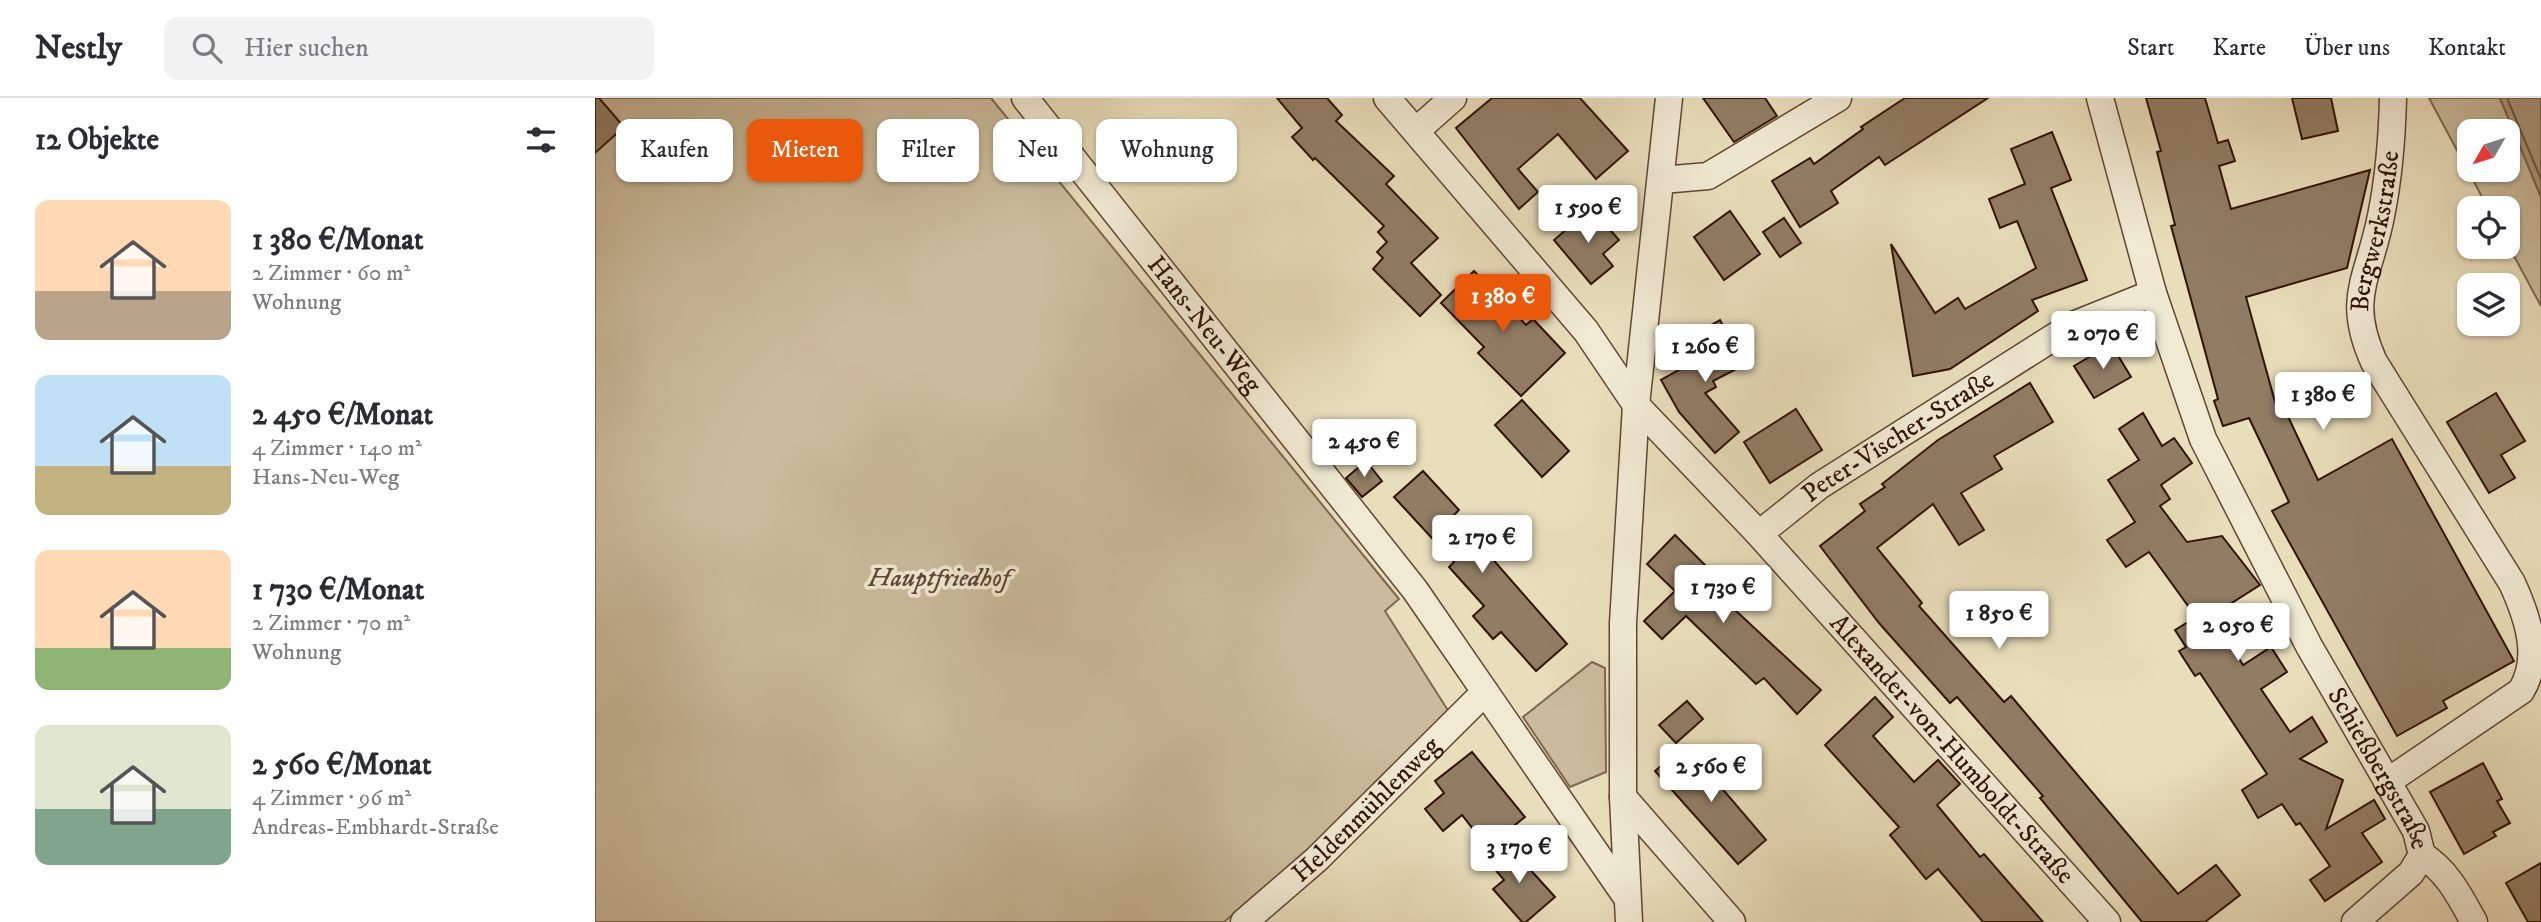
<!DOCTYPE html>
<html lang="de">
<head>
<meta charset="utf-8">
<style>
  body { margin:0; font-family:"IM FELL DW Pica",serif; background:#f2f2f3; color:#2b2b33; height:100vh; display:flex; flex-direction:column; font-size:26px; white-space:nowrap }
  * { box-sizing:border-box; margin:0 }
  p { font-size:23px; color:#7c7c81 }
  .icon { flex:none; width:38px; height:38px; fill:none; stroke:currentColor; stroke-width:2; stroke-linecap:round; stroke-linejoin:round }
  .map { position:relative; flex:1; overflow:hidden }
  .side { display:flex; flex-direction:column; background:#fff; width:595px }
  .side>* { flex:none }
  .hud { position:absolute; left:21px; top:21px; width:665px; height:63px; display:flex; gap:14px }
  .needle { width:46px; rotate:231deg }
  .tools { position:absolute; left:1862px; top:21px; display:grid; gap:14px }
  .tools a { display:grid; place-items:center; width:63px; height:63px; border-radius:14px; background:#fff; box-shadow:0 2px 5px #0004; font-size:35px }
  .price { position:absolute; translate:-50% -60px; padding:0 16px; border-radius:7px; background:#fff; color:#222; font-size:23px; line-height:46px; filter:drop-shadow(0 2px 4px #0008) }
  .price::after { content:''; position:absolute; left:50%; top:42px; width:21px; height:16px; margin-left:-10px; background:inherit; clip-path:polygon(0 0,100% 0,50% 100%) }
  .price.current { background:#ea580c; color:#fff }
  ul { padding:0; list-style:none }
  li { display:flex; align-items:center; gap:21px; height:175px; padding:0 35px }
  li span { display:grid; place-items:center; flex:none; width:196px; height:140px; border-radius:14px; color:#555 }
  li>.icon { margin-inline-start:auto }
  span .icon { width:84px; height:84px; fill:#fffc; stroke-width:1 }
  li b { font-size:30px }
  h2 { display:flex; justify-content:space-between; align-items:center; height:84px; padding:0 35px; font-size:30px }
  .pill { padding:0 24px; border-radius:14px; background:#fff; box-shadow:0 2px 5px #0004; font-size:24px; line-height:63px }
  .pill.current { background:#ea580c; color:#fff }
  header { display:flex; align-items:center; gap:42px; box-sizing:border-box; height:98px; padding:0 35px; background:#fff; border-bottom:2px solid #e1e1e2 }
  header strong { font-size:33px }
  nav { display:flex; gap:38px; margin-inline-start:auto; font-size:24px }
  .search { width:490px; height:63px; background:#f2f2f3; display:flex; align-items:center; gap:18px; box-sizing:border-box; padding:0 24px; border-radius:14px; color:#7c7c81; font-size:26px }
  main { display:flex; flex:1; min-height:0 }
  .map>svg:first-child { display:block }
</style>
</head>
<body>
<header>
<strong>Nestly</strong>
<div class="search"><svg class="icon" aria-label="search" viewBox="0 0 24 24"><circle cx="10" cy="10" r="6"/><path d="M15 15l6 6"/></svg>Hier suchen</div>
<nav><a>Start</a><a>Karte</a><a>Über uns</a><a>Kontakt</a></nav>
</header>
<main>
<section class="side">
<h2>12 Objekte<svg class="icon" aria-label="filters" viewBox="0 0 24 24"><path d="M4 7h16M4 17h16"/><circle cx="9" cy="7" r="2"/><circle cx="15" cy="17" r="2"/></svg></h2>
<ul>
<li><span style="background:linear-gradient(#ffd9b3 65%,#b9a48a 0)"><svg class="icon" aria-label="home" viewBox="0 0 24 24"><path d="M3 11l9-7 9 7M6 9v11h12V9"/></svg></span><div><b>1 380 €/Monat</b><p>2 Zimmer · 60 m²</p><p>Wohnung</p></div></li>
<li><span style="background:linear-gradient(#bfe0f5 65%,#c2b280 0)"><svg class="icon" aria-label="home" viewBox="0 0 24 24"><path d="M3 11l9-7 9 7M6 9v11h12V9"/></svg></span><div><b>2 450 €/Monat</b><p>4 Zimmer · 140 m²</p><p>Hans-Neu-Weg</p></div></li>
<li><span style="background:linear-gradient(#ffd9b3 70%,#8fb573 0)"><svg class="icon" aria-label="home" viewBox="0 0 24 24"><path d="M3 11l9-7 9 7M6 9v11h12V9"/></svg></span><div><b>1 730 €/Monat</b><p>2 Zimmer · 70 m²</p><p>Wohnung</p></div></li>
<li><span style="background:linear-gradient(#dfe7d0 60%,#7fa58c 0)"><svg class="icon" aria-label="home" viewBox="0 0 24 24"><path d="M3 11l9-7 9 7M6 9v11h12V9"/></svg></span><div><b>2 560 €/Monat</b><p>4 Zimmer · 96 m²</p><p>Andreas-Embhardt-Straße</p></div></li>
</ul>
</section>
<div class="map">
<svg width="1946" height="824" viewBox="0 0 1946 824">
  <rect width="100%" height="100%" fill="#e9debb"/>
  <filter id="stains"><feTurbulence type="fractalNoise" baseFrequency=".00286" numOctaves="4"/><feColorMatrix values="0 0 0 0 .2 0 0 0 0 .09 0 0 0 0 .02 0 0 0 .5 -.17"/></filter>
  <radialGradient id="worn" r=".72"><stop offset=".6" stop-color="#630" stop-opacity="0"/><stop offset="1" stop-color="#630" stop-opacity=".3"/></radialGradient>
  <g fill="#cabb9c" stroke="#7e6751" stroke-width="2" fill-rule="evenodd">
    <polygon points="0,0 396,0 804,501 790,513 854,614 713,753 629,824 0,824"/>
    <path d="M 1834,0 L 1905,0 L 1946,99 L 1946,208 L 1913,147 L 1913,110 L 1893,110 ZM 1874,33 L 1913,33 L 1913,72 L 1874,72 Z"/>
    <polygon points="997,564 1010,570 1011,674 975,689 928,619"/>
  </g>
  <polygon fill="#aa997d" stroke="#7a634d" stroke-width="2" points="1905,0 1946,0 1946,99"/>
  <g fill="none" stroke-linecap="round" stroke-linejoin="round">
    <polyline stroke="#6e5642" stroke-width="2" points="1912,0 1946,81"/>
  </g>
  <g fill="#917d64" stroke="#311306" stroke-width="2">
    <polygon points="0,0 4,0 29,29 0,55"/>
    <polygon points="682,0 732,0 747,17 741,23 799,78 791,86 843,140 816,165 846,197 825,218 778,171 788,160 782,154 792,144 783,134 789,128 720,60 718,62 697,39 707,30"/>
    <polygon points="897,0 985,0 1033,53 1001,81 963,36 923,71 943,94 924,111 861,30"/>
    <polygon points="1108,0 1170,0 1182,18 1139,44"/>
    <polygon points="1310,0 1393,0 1290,67 1284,59 1236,93 1243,105 1205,129 1177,83 1215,60 1219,66 1268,31 1266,29"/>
    <polygon points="1551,0 1610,0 1623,45 1633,42 1640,63 1624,68 1636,111 1775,72 1752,170 1651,199 1682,311 1688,308 1723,382 1797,341 1919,563 1848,603 1852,610 1802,638 1677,413 1694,404 1654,320 1628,328 1619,303 1623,301 1576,128 1580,127 1562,54 1566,53"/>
    <polygon points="1697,0 1736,0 1743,33 1707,41"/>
    <polygon points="1457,34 1476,82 1456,90 1492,182 1437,202 1443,213 1355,271 1318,278 1296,146 1340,215 1363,200 1370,211 1441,170 1422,123 1405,130 1394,101 1430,86 1416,51"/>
    <polygon points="996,110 1024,142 1008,156 1018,168 996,186 959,142"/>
    <polygon points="1135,113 1165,156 1129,182 1099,139"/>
    <polygon points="1189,120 1206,145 1185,159 1168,134"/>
    <polygon points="879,173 931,227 938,221 970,255 926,298 883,255 889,249 846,205"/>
    <polygon points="1125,222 1149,267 1118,283 1121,289 1110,295 1144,334 1120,355 1084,314 1066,282 1089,269 1087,262 1099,244 1096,238"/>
    <polygon points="1516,246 1536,279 1499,300 1479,268"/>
    <polygon points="1435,285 1458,324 1399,358 1407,371 1366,395 1389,432 1364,447 1338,406 1282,450 1327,505 1324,508 1409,604 1416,598 1583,796 1621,767 1645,797 1610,824 1547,824 1445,700 1448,698 1362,599 1355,605 1284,525 1225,448 1270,413 1265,406 1290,389 1287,386 1343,342"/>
    <polygon points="1901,295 1930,343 1906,357 1920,380 1894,395 1852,324"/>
    <polygon points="927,302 974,353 947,379 900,327"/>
    <polygon points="1201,311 1227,352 1175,385 1149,344"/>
    <polygon points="1548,315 1567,348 1579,340 1597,365 1566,387 1575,401 1565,408 1592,444 1627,438 1665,487 1618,517 1648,567 1676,549 1692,574 1666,591 1695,634 1717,619 1732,644 1705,661 1748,682 1731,731 1779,702 1790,721 1767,735 1787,764 1730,803 1715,782 1735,768 1705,725 1701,727 1687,706 1663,720 1647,692 1672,676 1605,575 1600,578 1584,553 1591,549 1580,532 1601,519 1554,454 1531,469 1512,442 1540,424 1513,382 1544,362 1524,331"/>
    <polygon points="771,363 787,383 767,399 751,380"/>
    <polygon points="828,373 864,412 859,417 972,546 941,573 906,534 898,541 878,518 889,508 854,469 859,464 799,399"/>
    <polygon points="1080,437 1117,474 1109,483 1226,592 1202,616 1169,580 1161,586 1091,518 1067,541 1049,523 1080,493 1052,466"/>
    <polygon points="1280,599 1298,619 1278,638 1319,684 1343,662 1365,686 1342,707 1385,759 1389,756 1448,824 1388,824 1343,771 1331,781 1295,737 1304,729 1230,647"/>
    <polygon points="1092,603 1108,621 1081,645 1064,627"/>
    <polygon points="1090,647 1171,742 1143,766 1060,673"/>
    <polygon points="877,654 930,719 892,749 867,717 848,733 830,711 849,695 840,683"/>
    <polygon points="1888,665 1907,701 1902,703 1915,725 1898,734 1901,738 1869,756 1835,694"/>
    <polygon points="913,747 960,799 931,824 927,824 898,791 909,782 893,763"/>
    <polygon points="1946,765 1946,824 1933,824 1911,785"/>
  </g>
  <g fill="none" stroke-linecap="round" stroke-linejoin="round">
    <g stroke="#5f4633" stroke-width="29">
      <g id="street">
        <path id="s1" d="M 430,0 L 820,492 L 1030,797"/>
        <path id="s2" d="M 792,0 L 991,233 L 1041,307 L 1164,436 L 1512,824"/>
        <path id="s3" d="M 1505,0 L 1558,195 L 1608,341 L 1714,548 L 1821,733 L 1827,757 C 1853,774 1864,797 1879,824"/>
        <polyline points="822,32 858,0"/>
        <polyline points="1067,82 1113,78 1243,0"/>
        <path id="s4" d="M 1164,436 L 1224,388 L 1478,227 L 1558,195"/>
        <path id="s5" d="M 1792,684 L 1926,593 C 1946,561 1934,522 1917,485 L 1779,264 C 1750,200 1774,180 1786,118 C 1794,79 1797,40 1798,0"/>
        <polyline points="1028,699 1137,824"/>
        <path id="s6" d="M 649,824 L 722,761 L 890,594"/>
        <polyline points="1034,824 1028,699 1028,525 1041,307 1074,0"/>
        <polyline points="1760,824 1816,775 1827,757"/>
      </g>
    </g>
    <use href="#street" stroke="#f1ead3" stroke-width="26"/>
  </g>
  <g text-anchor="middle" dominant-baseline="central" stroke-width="7" stroke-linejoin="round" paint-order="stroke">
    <g font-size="26" fill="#311306" stroke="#f1ead3">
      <text stroke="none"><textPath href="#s5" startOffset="670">Bergwerkstraße</textPath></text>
      <text stroke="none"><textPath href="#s1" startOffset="289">Hans-Neu-Weg</textPath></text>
      <text stroke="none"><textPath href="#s4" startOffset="170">Peter-Vischer-Straße</textPath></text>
      <text stroke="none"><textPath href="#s2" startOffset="863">Alexander-von-Humboldt-Straße</textPath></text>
      <text stroke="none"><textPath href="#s3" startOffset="730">Schießbergstraße</textPath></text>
      <text stroke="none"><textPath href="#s6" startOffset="166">Heldenmühlenweg</textPath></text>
    </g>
    <g font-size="26" font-style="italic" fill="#5f4533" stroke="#f1ead3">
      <text x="344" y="480">Hauptfriedhof</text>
    </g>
  </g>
  <rect width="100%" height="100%" filter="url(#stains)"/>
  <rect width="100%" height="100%" fill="url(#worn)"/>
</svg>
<div class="tools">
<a><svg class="needle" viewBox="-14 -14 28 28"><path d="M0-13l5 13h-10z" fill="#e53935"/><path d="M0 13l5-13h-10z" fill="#7c7c81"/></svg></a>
<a><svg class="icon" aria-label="locate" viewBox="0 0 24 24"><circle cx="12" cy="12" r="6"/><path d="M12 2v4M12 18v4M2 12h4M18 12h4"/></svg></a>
<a><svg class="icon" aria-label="layers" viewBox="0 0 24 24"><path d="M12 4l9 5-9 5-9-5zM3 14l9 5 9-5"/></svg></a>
</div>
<b class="price" style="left:993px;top:147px">1 590 €</b>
<b class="price current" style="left:908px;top:236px">1 380 €</b>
<b class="price" style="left:1508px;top:273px">2 070 €</b>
<b class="price" style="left:1110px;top:286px">1 260 €</b>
<b class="price" style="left:1728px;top:334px">1 380 €</b>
<b class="price" style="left:769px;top:381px">2 450 €</b>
<b class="price" style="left:887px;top:477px">2 170 €</b>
<b class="price" style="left:1128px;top:527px">1 730 €</b>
<b class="price" style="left:1404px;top:553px">1 850 €</b>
<b class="price" style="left:1643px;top:565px">2 050 €</b>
<b class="price" style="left:1116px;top:706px">2 560 €</b>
<b class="price" style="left:924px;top:787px">3 170 €</b>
<div class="hud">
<a class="pill">Kaufen</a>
<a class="pill current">Mieten</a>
<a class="pill">Filter</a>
<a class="pill">Neu</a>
<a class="pill">Wohnung</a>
</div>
</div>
</main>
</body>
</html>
